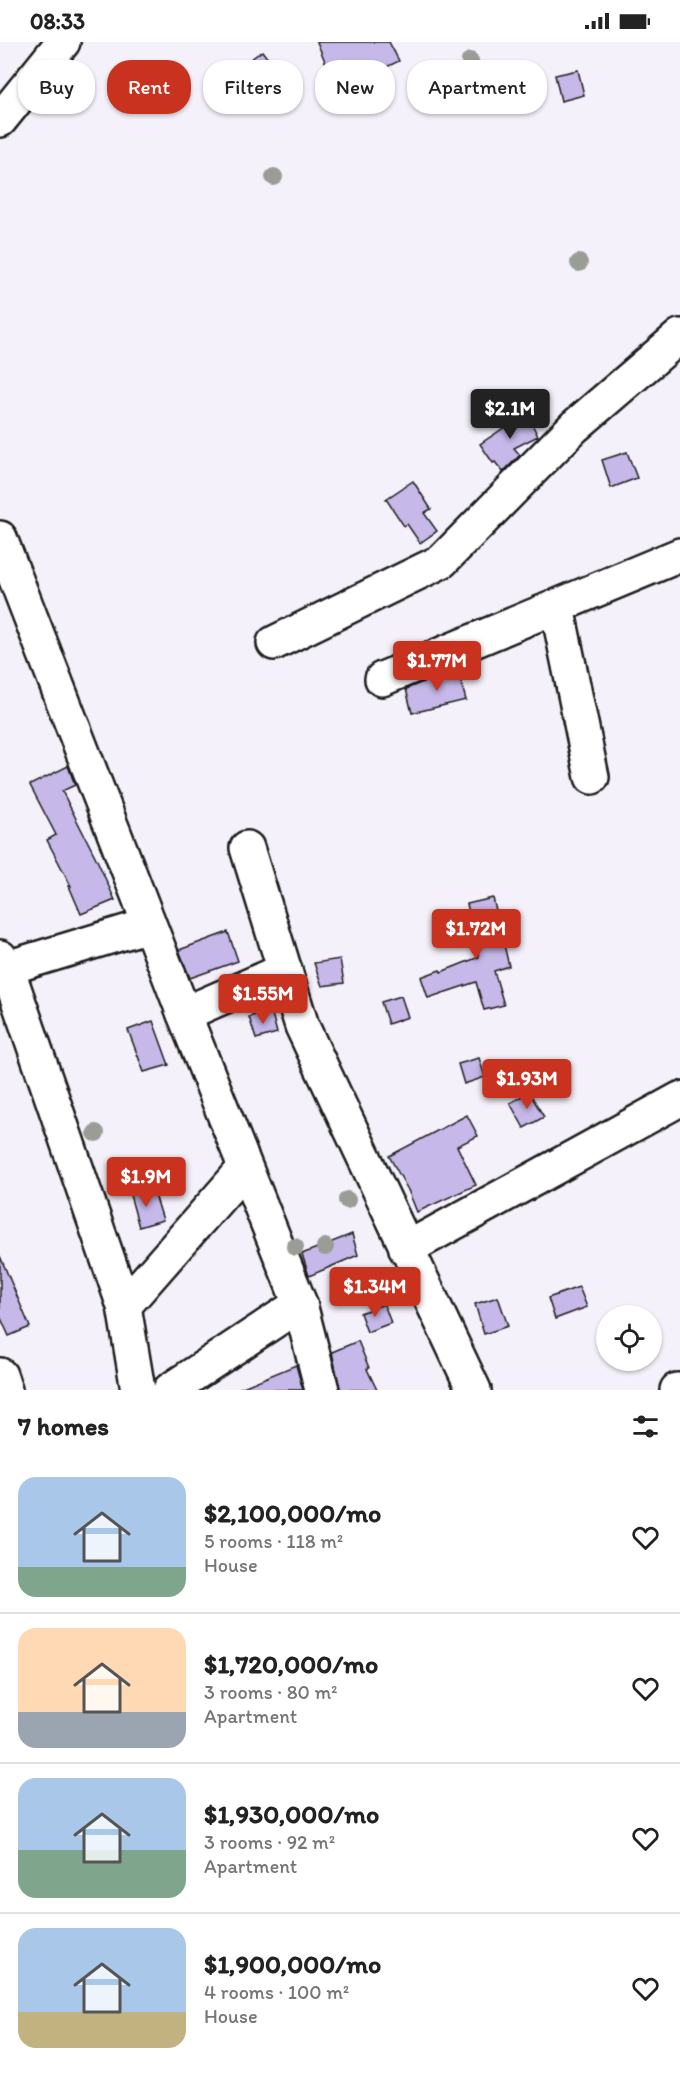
<!DOCTYPE html>
<html lang="en">
<head>
<meta charset="utf-8">
<style>
  body { margin:0; font-family:Itim,sans-serif; background:#f6f6f6; color:#222; height:100vh; display:flex; flex-direction:column; font-size:22px; white-space:nowrap }
  * { box-sizing:border-box; margin:0 }
  p { font-size:20px; color:#767676 }
  .icon { flex:none; width:33px; height:33px; fill:none; stroke:currentColor; stroke-width:2; stroke-linecap:round; stroke-linejoin:round }
  .map { position:relative; height:1348px; overflow:hidden }
  .drawer { display:flex; flex-direction:column; background:#fff; flex:1 }
  .drawer>* { flex:none }
  .banner { position:absolute; left:18px; top:18px; width:645px; height:54px; display:flex; gap:12px }
  .fabs { position:absolute; left:596px; top:1263px; display:grid; gap:12px }
  .fabs a { display:grid; place-items:center; width:66px; height:66px; border-radius:50%; background:#fff; box-shadow:0 2px 4px #0004; font-size:30px }
  .price { position:absolute; translate:-50% -51px; padding:0 14px; border-radius:6px; background:#c8321e; color:#fff; font-size:20px; line-height:39px; filter:drop-shadow(0 2px 3px #0008) }
  .price::after { content:''; position:absolute; left:50%; top:36px; width:18px; height:14px; margin-left:-9px; background:inherit; clip-path:polygon(0 0,100% 0,50% 100%) }
  .price.selected { background:#222; color:#fff }
  ul { padding:0; list-style:none }
  li { display:flex; align-items:center; gap:18px; height:150px; padding:0 18px }
  li+li { border-top:2px solid #e0e0e0 }
  li span { display:grid; place-items:center; flex:none; width:168px; height:120px; border-radius:18px; color:#555 }
  li>.icon { margin-inline-start:auto }
  span .icon { width:72px; height:72px; fill:#fffc; stroke-width:1 }
  li b { font-size:26px }
  h2 { display:flex; justify-content:space-between; align-items:center; height:72px; padding:0 18px; font-size:26px }
  .pill { padding:0 21px; border-radius:24px; background:#fff; box-shadow:0 2px 4px #0004; font-size:21px; line-height:54px }
  .pill.selected { background:#c8321e; color:#fff }
  .status { display:flex; justify-content:space-between; align-items:center; height:42px; padding:0 30px; background:#fff; direction:ltr }
  .status svg { height:16px; fill:currentColor }
  .map>svg:first-child { display:block }
</style>
</head>
<body>
<div class="status"><b>08:33</b><svg viewBox="0 0 49 12"><path d="M0 12V9h3v3zM5 12V6h3v6zM10 12V3h3v9zM15 12V0h3v12zM26 1h20v11H26zM47 4h2v5h-2z"/></svg></div>
<div class="map">
<svg width="680" height="1348" viewBox="0 0 680 1348">
  <rect width="100%" height="100%" fill="#f4f1fb"/>
  <filter id="ink" filterUnits="userSpaceOnUse"><feTurbulence type="fractalNoise" baseFrequency=".0167" numOctaves="2"/><feDisplacementMap in="SourceGraphic" scale="12" xChannelSelector="R" yChannelSelector="G"/><feConvolveMatrix kernelMatrix="1 2 1 2 8 2 1 2 1" color-interpolation-filters="sRGB"/></filter>
  <g filter="url(#ink)">
    <g fill="#c6b8e9" stroke="#1c1c1c" stroke-width="1.5">
      <polygon points="317,0 389,0 399,19 356,40 357,43 338,51"/>
      <polygon points="262,9 281,34 259,50 240,25"/>
      <polygon points="578,28 584,53 561,59 555,33"/>
      <polygon points="524,367 538,394 514,406 520,413 503,430 495,420 493,421 480,402 508,383 505,377"/>
      <polygon points="627,410 637,436 611,446 602,418"/>
      <polygon points="413,439 431,467 424,471 437,489 420,501 407,482 404,484 386,457"/>
      <polygon points="457,626 466,658 412,671 406,647"/>
      <polygon points="68,724 75,743 62,749 97,818 115,858 81,872 69,844 71,844 47,798 56,793 30,743"/>
      <polygon points="493,856 509,924 494,929 504,963 484,968 476,940 428,956 421,935 440,928 441,930 479,915 467,862"/>
      <polygon points="228,890 238,919 190,936 179,908"/>
      <polygon points="340,917 344,941 322,944 314,921"/>
      <polygon points="401,954 408,975 388,982 381,960"/>
      <polygon points="271,968 277,991 256,997 249,975"/>
      <polygon points="153,979 169,1023 144,1030 128,988"/>
      <polygon points="479,1016 485,1035 464,1042 458,1022"/>
      <polygon points="529,1050 544,1075 524,1086 510,1061"/>
      <polygon points="467,1073 478,1094 457,1104 476,1143 417,1170 408,1148 389,1114"/>
      <polygon points="153,1146 163,1178 139,1185 130,1153"/>
      <polygon points="352,1192 358,1213 309,1234 302,1212"/>
      <polygon points="0,1214 30,1285 9,1294 0,1274"/>
      <polygon points="579,1245 587,1265 555,1277 548,1256"/>
      <polygon points="498,1255 508,1284 484,1292 475,1262"/>
      <polygon points="384,1262 391,1281 367,1290 360,1271"/>
      <polygon points="358,1299 369,1326 367,1327 377,1348 340,1348 332,1310"/>
      <polygon points="296,1323 303,1348 238,1348 238,1347"/>
    </g>
    <g fill="none" stroke-linecap="round" stroke-linejoin="round">
      <g stroke="#1c1c1c" stroke-width="38">
        <g id="minor">
          <polyline points="0,78 63,0"/>
          <polyline points="0,496 184,972 300,1262 322,1348"/>
          <polyline points="557,565 592,735"/>
          <polyline points="274,601 442,519 574,385 680,294"/>
          <polyline points="382,637 680,513"/>
          <polyline points="247,806 302,984 474,1348"/>
          <polyline points="0,915 7,926 124,1264 138,1348"/>
          <polyline points="0,928 149,883"/>
          <polyline points="184,972 285,928"/>
          <polyline points="406,1207 680,1057"/>
          <polyline points="124,1264 245,1126"/>
          <polyline points="0,1333 5,1348"/>
          <polyline points="170,1348 300,1262"/>
          <polyline points="677,1348 680,1348"/>
        </g>
      </g>
      <use href="#minor" stroke="#fff" stroke-width="33"/>
    </g>
    <g fill="#9a9d95">
      <circle cx="470" cy="19" r="9"/>
      <circle cx="481" cy="49" r="9"/>
      <circle cx="274" cy="135" r="9"/>
      <circle cx="579" cy="221" r="9"/>
      <circle cx="96" cy="1091" r="9"/>
      <circle cx="347" cy="1158" r="9"/>
      <circle cx="295" cy="1205" r="9"/>
      <circle cx="325" cy="1205" r="9"/>
    </g>
  </g>
</svg>
<div class="fabs">
<a><svg class="icon" aria-label="locate" viewBox="0 0 24 24"><circle cx="12" cy="12" r="6"/><path d="M12 2v4M12 18v4M2 12h4M18 12h4"/></svg></a>
</div>
<b class="price selected" style="left:510px;top:398px">$2.1M</b>
<b class="price" style="left:437px;top:650px">$1.77M</b>
<b class="price" style="left:476px;top:918px">$1.72M</b>
<b class="price" style="left:263px;top:983px">$1.55M</b>
<b class="price" style="left:527px;top:1068px">$1.93M</b>
<b class="price" style="left:146px;top:1166px">$1.9M</b>
<b class="price" style="left:375px;top:1276px">$1.34M</b>
<div class="banner">
<a class="pill">Buy</a>
<a class="pill selected">Rent</a>
<a class="pill">Filters</a>
<a class="pill">New</a>
<a class="pill">Apartment</a>
</div>
</div>
<section class="drawer">
<h2>7 homes<svg class="icon" aria-label="filters" viewBox="0 0 24 24"><path d="M4 7h16M4 17h16"/><circle cx="9" cy="7" r="2"/><circle cx="15" cy="17" r="2"/></svg></h2>
<ul>
<li><span style="background:linear-gradient(#a9c7e8 75%,#7fa58c 0)"><svg class="icon" aria-label="home" viewBox="0 0 24 24"><path d="M3 11l9-7 9 7M6 9v11h12V9"/></svg></span><div><b>$2,100,000/mo</b><p>5 rooms · 118 m²</p><p>House</p></div><svg class="icon" aria-label="heart" viewBox="0 0 24 24"><path d="M12 20l-8-8c-3-5 5-10 8-4 3-6 11-1 8 4z"/></svg></li>
<li><span style="background:linear-gradient(#ffd9b3 70%,#9aa5b1 0)"><svg class="icon" aria-label="home" viewBox="0 0 24 24"><path d="M3 11l9-7 9 7M6 9v11h12V9"/></svg></span><div><b>$1,720,000/mo</b><p>3 rooms · 80 m²</p><p>Apartment</p></div><svg class="icon" aria-label="heart" viewBox="0 0 24 24"><path d="M12 20l-8-8c-3-5 5-10 8-4 3-6 11-1 8 4z"/></svg></li>
<li><span style="background:linear-gradient(#a9c7e8 60%,#7fa58c 0)"><svg class="icon" aria-label="home" viewBox="0 0 24 24"><path d="M3 11l9-7 9 7M6 9v11h12V9"/></svg></span><div><b>$1,930,000/mo</b><p>3 rooms · 92 m²</p><p>Apartment</p></div><svg class="icon" aria-label="heart" viewBox="0 0 24 24"><path d="M12 20l-8-8c-3-5 5-10 8-4 3-6 11-1 8 4z"/></svg></li>
<li><span style="background:linear-gradient(#a9c7e8 70%,#c2b280 0)"><svg class="icon" aria-label="home" viewBox="0 0 24 24"><path d="M3 11l9-7 9 7M6 9v11h12V9"/></svg></span><div><b>$1,900,000/mo</b><p>4 rooms · 100 m²</p><p>House</p></div><svg class="icon" aria-label="heart" viewBox="0 0 24 24"><path d="M12 20l-8-8c-3-5 5-10 8-4 3-6 11-1 8 4z"/></svg></li>
</ul>
</section>
</body>
</html>
